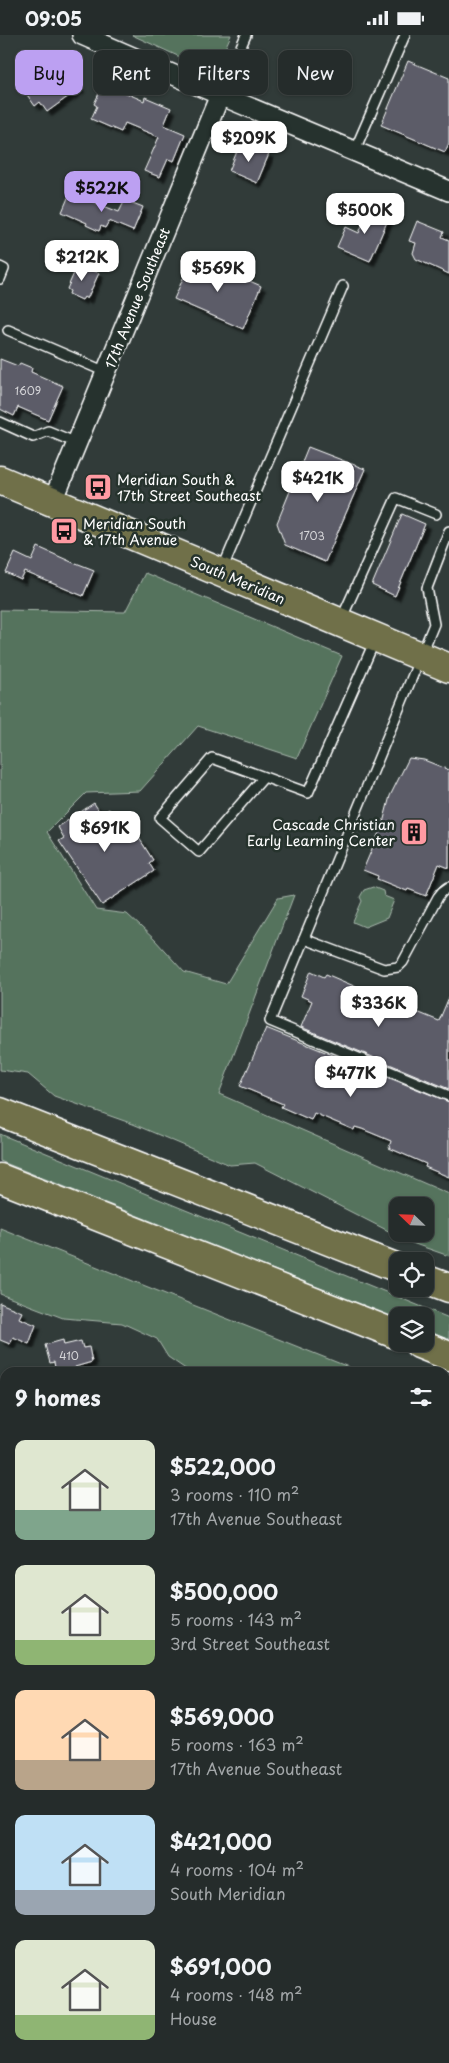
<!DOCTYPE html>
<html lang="en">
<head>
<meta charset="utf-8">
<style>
  body { margin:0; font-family:"Playpen Sans",sans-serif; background:#2d3433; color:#f1f3f6; height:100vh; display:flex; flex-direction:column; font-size:19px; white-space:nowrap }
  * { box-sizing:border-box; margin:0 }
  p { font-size:16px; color:#a3a7a9 }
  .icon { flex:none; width:28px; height:28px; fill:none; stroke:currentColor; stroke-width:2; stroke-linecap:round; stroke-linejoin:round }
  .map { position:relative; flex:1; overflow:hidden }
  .panel { position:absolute; left:0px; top:1332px; width:450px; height:696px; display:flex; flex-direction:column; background:#252c2b; border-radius:15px 15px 0 0; box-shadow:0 1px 4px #0004,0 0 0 1px #424847 }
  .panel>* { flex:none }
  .top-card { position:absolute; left:15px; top:15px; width:420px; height:45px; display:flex; gap:10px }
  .needle { width:32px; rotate:293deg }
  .buttons { position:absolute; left:389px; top:1162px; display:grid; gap:10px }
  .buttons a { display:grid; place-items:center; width:45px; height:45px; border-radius:10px; background:#252c2b; box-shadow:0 1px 4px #0004,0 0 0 1px #424847; font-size:25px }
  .price { position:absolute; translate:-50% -42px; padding:0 11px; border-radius:10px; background:#fff; color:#222; font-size:16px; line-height:32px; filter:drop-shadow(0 1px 2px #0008) }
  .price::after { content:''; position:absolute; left:50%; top:30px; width:15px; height:11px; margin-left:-8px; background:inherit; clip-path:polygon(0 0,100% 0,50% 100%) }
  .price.selected { background:#bca0f2; color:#111 }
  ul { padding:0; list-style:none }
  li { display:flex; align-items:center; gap:15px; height:125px; padding:0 15px }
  li span { display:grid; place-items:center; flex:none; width:140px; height:100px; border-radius:10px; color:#555 }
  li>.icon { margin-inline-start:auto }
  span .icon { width:60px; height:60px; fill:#fffc; stroke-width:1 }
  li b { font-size:21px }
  h2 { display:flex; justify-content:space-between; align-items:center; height:60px; padding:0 15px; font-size:21px }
  .chip { padding:0 18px; border-radius:10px; background:#252c2b; box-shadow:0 1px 4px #0004,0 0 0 1px #424847; font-size:18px; line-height:45px }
  .chip.selected { background:#bca0f2; color:#111 }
  .status { display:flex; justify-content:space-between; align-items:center; height:35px; padding:0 25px; background:#252c2b; direction:ltr }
  .status svg { height:14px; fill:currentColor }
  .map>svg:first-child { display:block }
</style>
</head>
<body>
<div class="status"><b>09:05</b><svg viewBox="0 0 49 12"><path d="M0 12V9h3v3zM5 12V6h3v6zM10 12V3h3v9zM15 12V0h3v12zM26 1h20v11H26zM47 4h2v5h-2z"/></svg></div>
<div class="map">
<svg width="449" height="2028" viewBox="0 0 449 2028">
  <defs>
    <filter id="shadow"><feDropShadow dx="4.5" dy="4.5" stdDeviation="1" flood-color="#0009"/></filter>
  </defs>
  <rect width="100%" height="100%" fill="#313b39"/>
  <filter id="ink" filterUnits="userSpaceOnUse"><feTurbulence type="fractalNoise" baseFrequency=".02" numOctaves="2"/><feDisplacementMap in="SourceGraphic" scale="10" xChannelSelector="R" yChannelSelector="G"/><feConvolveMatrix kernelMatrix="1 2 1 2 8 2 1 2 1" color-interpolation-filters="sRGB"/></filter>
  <g filter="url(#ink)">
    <g fill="#54735d" stroke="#aab9ae" fill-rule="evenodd">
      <polygon points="132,0 231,0 217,31 180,22"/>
      <path d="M 145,538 L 342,621 L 297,723 L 198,691 L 140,756 L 86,758 L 47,797 L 96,875 L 127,879 L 155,905 L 184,937 L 226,949 L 278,863 L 294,860 L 219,1059 L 449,1159 L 449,1221 L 412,1208 L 255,1128 L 230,1130 L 133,1089 L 54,1061 L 28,1039 L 0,1035 L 0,575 L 125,577 ZM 398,1171 L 425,1171 L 425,1199 L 398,1199 Z"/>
      <polygon points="373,852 383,856 384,861 394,865 387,883 365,892 353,887 362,866 360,862 364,855"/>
      <polygon points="0,1099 449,1283 449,1305 425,1295 425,1281 398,1281 397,1284 0,1126"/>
      <polygon points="0,1193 361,1337 190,1337 168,1322 157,1304 122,1288 63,1283 0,1259"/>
      <polygon points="445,1371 449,1373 449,1566 445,1565"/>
    </g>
    <g fill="#5b5c68" stroke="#fff" filter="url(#shadow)">
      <polygon points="408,26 449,43 449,108 445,117 381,90"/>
      <polygon points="39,29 47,39 49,38 55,46 68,36 80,53 47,77 40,67 35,71 23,54 28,51 21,42"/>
      <polygon points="103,50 108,50 144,66 145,62 171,73 164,90 185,99 174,126 168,124 160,142 144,136 159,102 125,88 121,97 91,84 97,71 94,69"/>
      <polygon points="240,109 269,119 257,148 229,136"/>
      <polygon points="70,158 119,177 125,165 143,172 133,196 109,186 105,193 101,191 99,196 86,190 87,188 62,177"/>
      <polygon points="370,171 390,180 370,226 337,212 346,192 359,198"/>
      <polygon points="417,186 444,197 442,202 449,205 449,239 416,224 413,218 416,208 409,206"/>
      <polygon points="193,221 261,251 243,294 174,264"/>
      <polygon points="78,229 99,238 87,264 84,262 82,265 69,259 70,256 67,254"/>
      <polygon points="0,324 18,331 20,328 32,333 31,337 63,351 48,385 18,372 14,381 0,374"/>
      <polygon points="308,412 365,434 325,527 285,510 277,488"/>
      <polygon points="402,479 425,489 395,561 372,550"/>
      <polygon points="38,512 76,529 76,528 94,535 83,561 25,537 21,545 6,538 15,518 32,526"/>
      <polygon points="409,723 424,725 449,735 449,833 439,829 426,861 408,854 407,856 377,844 378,841 363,835 383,788 390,761"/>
      <polygon points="94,768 101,779 109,774 126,801 130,799 134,806 139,803 153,825 149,828 154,836 102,870 59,806 64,803 58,792"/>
      <polygon points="311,936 324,942 326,939 377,961 378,958 401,968 400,970 439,986 449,962 449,1054 301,992 312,966 301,961"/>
      <polygon points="266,993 449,1067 449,1142 425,1132 426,1129 389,1113 391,1106 362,1094 355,1092 354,1095 314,1078 311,1085 281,1072 283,1069 240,1051"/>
      <polygon points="0,1268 22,1277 19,1283 36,1290 29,1309 13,1302 10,1309 0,1305"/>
      <polygon points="63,1305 64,1310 81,1306 83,1313 89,1312 92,1327 75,1332 76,1336 56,1338 54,1327 50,1328 45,1310"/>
    </g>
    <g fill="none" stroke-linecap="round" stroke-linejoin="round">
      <g stroke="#fff" stroke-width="12">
        <g id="service">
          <polyline points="220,60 246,0"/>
          <polyline points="354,117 405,0"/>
          <polyline points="0,232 4,234 0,244"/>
          <polyline points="8,295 106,337"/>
          <polyline points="0,387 33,402 48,396 77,408"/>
          <polyline points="449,496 427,553 434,589 270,986 449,1061"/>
          <polyline points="222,535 343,251"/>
          <polyline points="341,585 396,463 436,479"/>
          <polyline points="264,742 199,817 160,783 212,723 308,758 375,605"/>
          <polyline points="304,904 384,934 398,932 403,927 438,862 442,857 449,852"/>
          <polyline points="445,1786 449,1776"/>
        </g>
      </g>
      <g stroke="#fff" stroke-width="22">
        <g id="minor">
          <polyline points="82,0 220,60 449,156"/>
          <polyline points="53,466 220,60"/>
          <polyline points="0,1505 5,1507"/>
          <polyline points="445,1695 449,1697"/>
          <polyline points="0,1772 5,1774"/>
          <polyline points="95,2028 97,2024"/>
        </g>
      </g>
      <g stroke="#fff" stroke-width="31">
        <polyline id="primary" points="0,445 449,633"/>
      </g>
      <g stroke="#fff" stroke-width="31">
        <g id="motorway">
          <polyline points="0,1077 398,1233"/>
          <polyline points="0,1143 398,1300"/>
          <polyline points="425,1244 449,1253"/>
          <polyline points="419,1309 449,1321"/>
        </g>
      </g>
      <use href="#service" stroke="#26332d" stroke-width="9"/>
      <use href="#minor" stroke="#26332d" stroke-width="19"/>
      <use href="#primary" stroke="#70704a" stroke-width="28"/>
      <use href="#motorway" stroke="#70704a" stroke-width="28"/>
    </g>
  </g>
  <defs>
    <g id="bus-square" transform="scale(1.4375)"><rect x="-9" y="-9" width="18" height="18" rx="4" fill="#ff9aa2" stroke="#26332d"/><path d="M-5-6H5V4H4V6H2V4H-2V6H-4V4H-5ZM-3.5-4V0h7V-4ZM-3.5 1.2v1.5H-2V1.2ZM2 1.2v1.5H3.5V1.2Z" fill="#111"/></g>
    <g id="building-square" transform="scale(1.4375)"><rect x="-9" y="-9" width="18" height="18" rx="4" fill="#ff9aa2" stroke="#26332d"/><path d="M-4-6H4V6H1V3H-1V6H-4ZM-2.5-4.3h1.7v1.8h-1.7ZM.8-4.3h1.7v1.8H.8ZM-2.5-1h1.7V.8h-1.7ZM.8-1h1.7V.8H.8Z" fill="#111"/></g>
  </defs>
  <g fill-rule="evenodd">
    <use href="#bus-square" x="98" y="452"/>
    <use href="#bus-square" x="64" y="496"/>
    <use href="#building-square" x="414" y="797"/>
  </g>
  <g text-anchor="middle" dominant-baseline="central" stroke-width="5" stroke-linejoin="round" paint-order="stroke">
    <g font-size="11" fill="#d6d6d9">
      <text x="28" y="355">1609</text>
      <text x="312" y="500">1703</text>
      <text x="69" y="1320">410</text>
    </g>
    <g font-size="14" fill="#fff" stroke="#26332d">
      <text transform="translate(137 263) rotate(-68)">17th Avenue Southeast</text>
      <text transform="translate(238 545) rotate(23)">South Meridian</text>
    </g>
    <g font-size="14" fill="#fff" stroke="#26332d" text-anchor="start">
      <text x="117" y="444">Meridian South &amp;<tspan x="117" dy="16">17th Street Southeast</tspan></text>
      <text x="83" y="488">Meridian South<tspan x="83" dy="16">&amp; 17th Avenue</tspan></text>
      <text x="395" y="789" text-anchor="end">Cascade Christian<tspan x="395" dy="16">Early Learning Center</tspan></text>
    </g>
  </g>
</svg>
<div class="buttons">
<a><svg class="needle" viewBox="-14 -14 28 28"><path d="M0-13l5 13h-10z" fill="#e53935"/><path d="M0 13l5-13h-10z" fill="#a3a7a9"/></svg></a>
<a><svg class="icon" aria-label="locate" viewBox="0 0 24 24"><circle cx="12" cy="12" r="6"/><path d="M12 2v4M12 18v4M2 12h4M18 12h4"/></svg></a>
<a><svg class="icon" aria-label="layers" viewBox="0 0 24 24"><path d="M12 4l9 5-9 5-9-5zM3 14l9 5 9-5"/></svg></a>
</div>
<b class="price" style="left:249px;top:128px">$209K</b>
<b class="price selected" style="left:102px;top:178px">$522K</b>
<b class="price" style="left:365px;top:200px">$500K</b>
<b class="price" style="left:82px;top:247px">$212K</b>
<b class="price" style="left:218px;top:258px">$569K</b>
<b class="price" style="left:318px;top:468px">$421K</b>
<b class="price" style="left:105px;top:818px">$691K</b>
<b class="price" style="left:379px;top:993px">$336K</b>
<b class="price" style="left:351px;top:1063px">$477K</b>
<div class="top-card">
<a class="chip selected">Buy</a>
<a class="chip">Rent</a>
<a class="chip">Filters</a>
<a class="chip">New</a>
</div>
<section class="panel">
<h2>9 homes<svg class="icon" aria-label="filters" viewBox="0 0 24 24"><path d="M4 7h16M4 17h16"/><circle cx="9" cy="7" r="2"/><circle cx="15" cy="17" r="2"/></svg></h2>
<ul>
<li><span style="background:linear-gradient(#dfe7d0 70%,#7fa58c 0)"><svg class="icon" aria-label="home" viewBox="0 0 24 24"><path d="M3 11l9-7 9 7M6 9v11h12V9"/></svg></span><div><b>$522,000</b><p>3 rooms · 110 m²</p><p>17th Avenue Southeast</p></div></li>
<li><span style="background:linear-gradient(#dfe7d0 75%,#8fb573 0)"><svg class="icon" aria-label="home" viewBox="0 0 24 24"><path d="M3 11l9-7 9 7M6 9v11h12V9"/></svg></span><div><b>$500,000</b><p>5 rooms · 143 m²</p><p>3rd Street Southeast</p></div></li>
<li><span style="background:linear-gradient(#ffd9b3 70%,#b9a48a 0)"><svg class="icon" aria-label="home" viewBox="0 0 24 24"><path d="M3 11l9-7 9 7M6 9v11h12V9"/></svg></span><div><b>$569,000</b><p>5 rooms · 163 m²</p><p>17th Avenue Southeast</p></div></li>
<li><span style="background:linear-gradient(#bfe0f5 75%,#9aa5b1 0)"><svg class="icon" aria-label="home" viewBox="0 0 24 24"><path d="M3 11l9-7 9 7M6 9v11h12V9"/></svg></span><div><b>$421,000</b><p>4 rooms · 104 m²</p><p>South Meridian</p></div></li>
<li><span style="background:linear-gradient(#dfe7d0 75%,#8fb573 0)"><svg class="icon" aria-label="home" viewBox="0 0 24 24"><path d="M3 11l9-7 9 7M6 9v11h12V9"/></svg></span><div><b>$691,000</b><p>4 rooms · 148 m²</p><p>House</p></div></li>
</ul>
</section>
</div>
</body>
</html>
